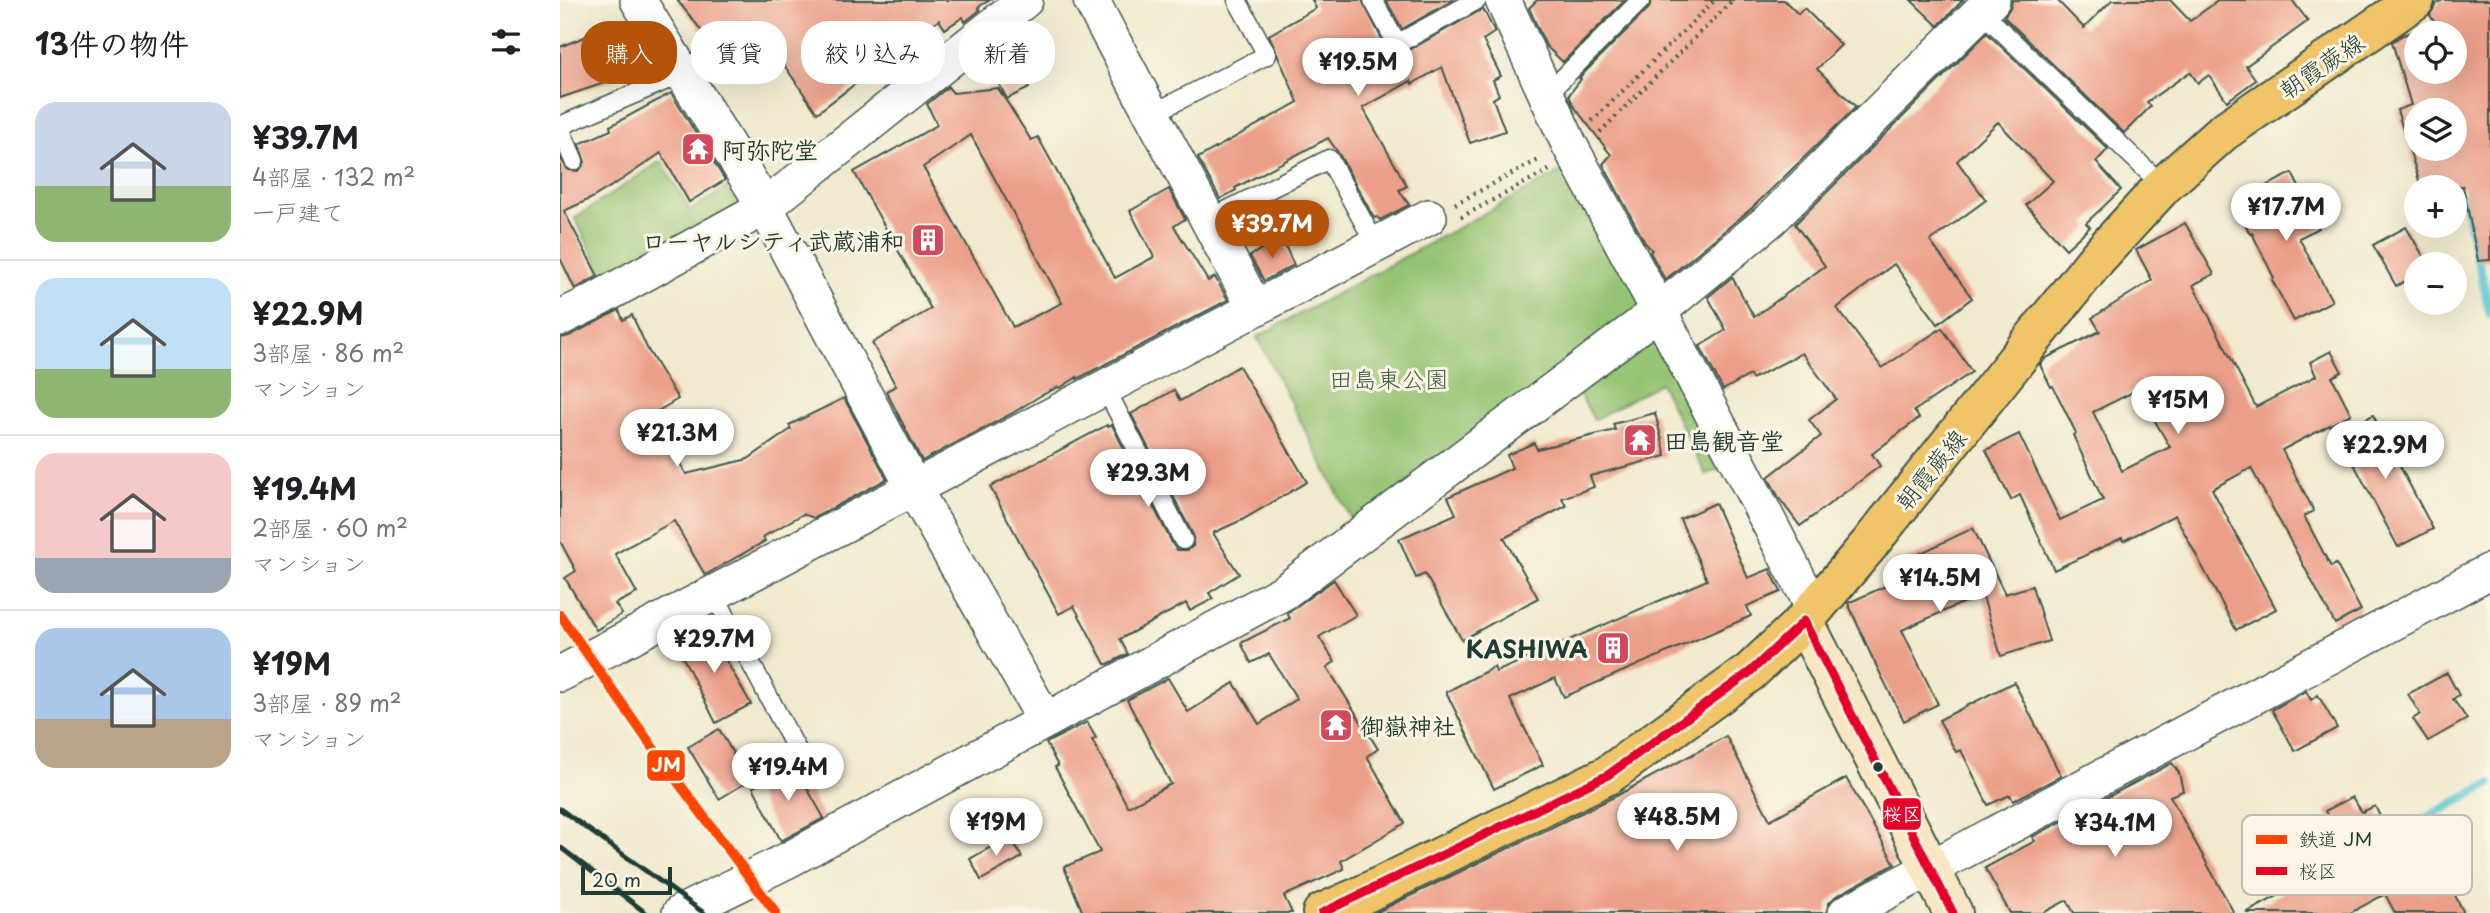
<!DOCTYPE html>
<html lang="ja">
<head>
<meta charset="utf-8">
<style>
  body { margin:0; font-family:"Playpen Sans","Klee One",sans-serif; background:#f6f6f6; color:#202124; height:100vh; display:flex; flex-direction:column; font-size:26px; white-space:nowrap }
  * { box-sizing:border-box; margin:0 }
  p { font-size:23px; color:#757577 }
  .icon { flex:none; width:38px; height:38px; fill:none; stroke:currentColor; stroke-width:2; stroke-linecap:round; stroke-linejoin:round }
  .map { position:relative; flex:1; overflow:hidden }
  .side { display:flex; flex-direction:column; background:#fff; width:560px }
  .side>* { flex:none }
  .banner { position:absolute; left:21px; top:21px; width:665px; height:63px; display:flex; gap:14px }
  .buttons { position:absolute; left:1844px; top:21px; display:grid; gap:14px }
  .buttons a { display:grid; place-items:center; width:63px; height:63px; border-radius:50%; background:#fff; box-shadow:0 7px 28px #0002; font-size:35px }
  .scale { position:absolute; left:21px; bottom:18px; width:91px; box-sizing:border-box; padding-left:7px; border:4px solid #1f3d34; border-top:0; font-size:19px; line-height:24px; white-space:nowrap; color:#1f3d34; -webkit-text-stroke:5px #fcf5e5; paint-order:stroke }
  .price { position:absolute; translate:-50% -60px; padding:0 16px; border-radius:24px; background:#fff; color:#222; font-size:23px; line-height:46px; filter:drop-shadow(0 2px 4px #0008) }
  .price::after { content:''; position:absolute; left:50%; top:42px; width:21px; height:16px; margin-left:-10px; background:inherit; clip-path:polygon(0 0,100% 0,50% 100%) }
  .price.on { background:#b45309; color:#fff }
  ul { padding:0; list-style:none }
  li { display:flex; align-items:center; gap:21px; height:175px; padding:0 35px }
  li+li { border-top:2px solid #e0e0e0 }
  li span { display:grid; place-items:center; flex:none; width:196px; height:140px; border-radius:21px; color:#555 }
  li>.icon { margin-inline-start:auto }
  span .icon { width:84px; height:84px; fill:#fffc; stroke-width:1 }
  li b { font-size:30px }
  h2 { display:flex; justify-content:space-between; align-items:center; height:84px; padding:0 35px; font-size:30px }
  .pill { padding:0 24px; border-radius:28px; background:#fff; box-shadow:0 7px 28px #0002; font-size:24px; line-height:63px }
  .pill.on { background:#b45309; color:#fff }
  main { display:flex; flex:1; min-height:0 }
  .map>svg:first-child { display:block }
</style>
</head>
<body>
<main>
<section class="side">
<h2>13件の物件<svg class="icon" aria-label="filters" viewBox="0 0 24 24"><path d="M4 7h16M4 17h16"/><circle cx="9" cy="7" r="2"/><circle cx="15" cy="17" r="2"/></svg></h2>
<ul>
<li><span style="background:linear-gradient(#c9d6e8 60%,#8fb573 0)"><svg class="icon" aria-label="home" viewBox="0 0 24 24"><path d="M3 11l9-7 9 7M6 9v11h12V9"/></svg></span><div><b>¥39.7M</b><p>4部屋 · 132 m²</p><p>一戸建て</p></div></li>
<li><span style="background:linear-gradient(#bfe0f5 65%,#8fb573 0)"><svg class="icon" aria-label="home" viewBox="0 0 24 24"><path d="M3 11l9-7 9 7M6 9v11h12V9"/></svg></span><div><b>¥22.9M</b><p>3部屋 · 86 m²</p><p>マンション</p></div></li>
<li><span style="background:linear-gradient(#f6c9c9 75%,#9aa5b1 0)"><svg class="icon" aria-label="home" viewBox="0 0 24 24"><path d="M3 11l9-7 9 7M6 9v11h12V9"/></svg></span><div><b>¥19.4M</b><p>2部屋 · 60 m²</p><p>マンション</p></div></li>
<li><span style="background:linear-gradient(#a9c7e8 65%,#b9a48a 0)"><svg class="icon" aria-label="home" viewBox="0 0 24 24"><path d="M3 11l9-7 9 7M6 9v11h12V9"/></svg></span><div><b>¥19M</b><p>3部屋 · 89 m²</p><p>マンション</p></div></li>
</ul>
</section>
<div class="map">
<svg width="1930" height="913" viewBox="0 0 1930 913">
  <rect width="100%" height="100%" fill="#fcf5e5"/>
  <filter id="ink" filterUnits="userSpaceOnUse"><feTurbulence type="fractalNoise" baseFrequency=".0143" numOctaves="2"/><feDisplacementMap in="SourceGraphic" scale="14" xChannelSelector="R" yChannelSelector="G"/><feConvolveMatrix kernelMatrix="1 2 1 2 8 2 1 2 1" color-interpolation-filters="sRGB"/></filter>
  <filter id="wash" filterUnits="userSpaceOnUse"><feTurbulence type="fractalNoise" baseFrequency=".00686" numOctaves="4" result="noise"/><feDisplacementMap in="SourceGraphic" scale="28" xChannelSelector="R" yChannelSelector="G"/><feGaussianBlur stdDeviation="1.57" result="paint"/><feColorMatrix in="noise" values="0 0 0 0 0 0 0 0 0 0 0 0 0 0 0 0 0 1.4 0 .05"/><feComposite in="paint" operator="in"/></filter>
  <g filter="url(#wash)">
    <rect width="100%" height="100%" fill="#f1eacf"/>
    <g fill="#94c372" stroke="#5a8053" stroke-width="2">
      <polygon points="101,161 130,210 176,182 186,203 46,281 15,218"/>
      <polygon points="1006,169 1090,310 795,527 697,337"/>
      <polygon points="1094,327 1166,466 1146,475 1100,383 1034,420 1015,386"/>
    </g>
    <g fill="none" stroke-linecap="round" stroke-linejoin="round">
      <g stroke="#5cc8d3" stroke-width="9">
        <polyline points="1904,198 1930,314"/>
        <polyline points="1820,842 1930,784"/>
      </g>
    </g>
    <g id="blocks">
      <g fill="#ec9f88" fill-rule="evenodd">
        <polygon points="117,0 430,0 418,7 420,10 405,22 403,17 385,29 379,20 257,113 211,46 177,74 164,43 154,46"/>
        <polygon points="752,0 802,0 827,49 836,55 842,54 923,9 935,32 923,40 941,76 933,80 939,95 933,99 945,131 910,143 882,67 852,84 851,81 803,108 847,186 839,190 849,205 820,220 817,217 814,218 779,154 768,138 675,188 676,190 660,199 638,158 738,102 709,35 756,8"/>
        <polygon points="826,0 893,0 842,29"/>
        <polygon points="977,0 1065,0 1003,62 986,46 969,8"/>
        <polygon points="1092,0 1224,0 1238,14 1244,8 1281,45 1257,69 1296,107 1192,208 1105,280 1090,252 1092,250 1085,243 1043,164 1051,155 1013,105 1009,95 1021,79 1019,78 1089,8"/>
        <polygon points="1351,0 1403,0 1378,26"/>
        <polygon points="1452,0 1497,0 1524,28 1552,0 1610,0 1630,21 1659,0 1732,0 1748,21 1686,66 1696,80 1667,101 1649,75 1638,83 1630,72 1587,102 1591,106 1564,133 1444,17 1451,6"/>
        <path d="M 1883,0 L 1930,0 L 1930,260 L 1918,261 L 1903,186 L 1861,187 L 1837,110 L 1851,105 L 1832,42 L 1843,35 L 1876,25 L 1870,15 L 1876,4 ZM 1857,33 L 1895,33 L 1895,72 L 1857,72 ZM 1857,110 L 1895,110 L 1895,149 L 1857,149 Z"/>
        <polygon points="71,27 95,66 0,98 0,47 39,31 43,40"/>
        <polygon points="1427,33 1548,149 1536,162 1561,190 1526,223 1530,227 1506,249 1466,205 1493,181 1438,122 1397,161 1426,200 1370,241 1412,298 1378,324 1334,264 1277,308 1322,368 1382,328 1412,372 1354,411 1359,418 1312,454 1320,466 1240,526 1219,498 1208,477 1261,436 1249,420 1276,399 1242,353 1192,379 1190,375 1163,390 1140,346 1166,330 1148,297 1172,277 1194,317 1265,266 1235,224"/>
        <polygon points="453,35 475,69 461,76 469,88 447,99 425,58"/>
        <path d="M 388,87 L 393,93 L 438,88 L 471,140 L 478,137 L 555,278 L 594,257 L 570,211 L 609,189 L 625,219 L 614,226 L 648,281 L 655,277 L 668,300 L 517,379 L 517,377 L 500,388 L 498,387 L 480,396 L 451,414 L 362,461 L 326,391 L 336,386 L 312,343 L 371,309 L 294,172 L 377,125 L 367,104 ZM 411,135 L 502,303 L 453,327 L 363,167 Z"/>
        <polygon points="111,93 165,180 129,202 101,153 63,179 30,199 4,211 38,276 15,289 0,258 0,157 8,170 19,171 25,162 19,144 51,130 50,126"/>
        <polygon points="1732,173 1759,228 1739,238 1772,301 1734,321 1712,280 1714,278 1692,233 1690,234 1674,202"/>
        <path d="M 1625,223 L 1654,274 L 1633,285 L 1696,407 L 1756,376 L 1750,362 L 1771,351 L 1782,372 L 1772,377 L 1791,414 L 1722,450 L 1754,511 L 1744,516 L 1771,567 L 1776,564 L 1801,610 L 1775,624 L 1691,468 L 1652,489 L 1716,609 L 1676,630 L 1615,515 L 1563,541 L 1562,538 L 1494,570 L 1460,495 L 1451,500 L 1426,450 L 1459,434 L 1500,520 L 1543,500 L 1513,435 L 1516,433 L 1493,386 L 1491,387 L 1480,365 L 1486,358 L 1540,331 L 1532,318 L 1592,280 L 1576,250 ZM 1577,390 L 1610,447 L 1562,471 L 1533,412 Z"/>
        <polygon points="1846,227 1868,264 1857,264 1857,275 1836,286 1813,245"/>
        <polygon points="721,237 734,265 704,281 690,256"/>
        <polygon points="59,310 63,320 72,315 88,350 118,399 98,411 109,432 105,435 126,474 188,459 231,429 229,425 284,398 327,479 254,518 243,514 203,537 205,541 145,575 114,521 55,554 77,593 55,604 62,614 36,630 5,578 16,571 0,541 0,338 9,336"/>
        <polygon points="679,366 747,482 682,520 653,533 679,574 649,593 653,599 630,611 626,603 560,639 568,654 548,664 545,664 514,606 499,614 430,487 547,425 548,427 552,425 613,545 617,550 628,550 633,546 633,535 571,414 614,390 620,401"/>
        <polygon points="1095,413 1106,456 1030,476 1034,487 1002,498 1006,506 944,538 978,598 902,640 865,574 856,578 839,539 896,514 888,497 952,468 947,455 974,443 977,449 1055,430 1053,424"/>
        <polygon points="1813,415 1873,529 1838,547 1778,434"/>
        <polygon points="1155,503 1188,578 1210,569 1221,592 1187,606 1191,616 1004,697 995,678 950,699 983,765 934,789 886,692 934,667 936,672 1147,580 1120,519"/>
        <polygon points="1413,528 1445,594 1472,586 1489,641 1441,656 1422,594 1342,630 1378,704 1344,721 1311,655 1288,603 1352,574 1346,560"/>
        <polygon points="774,580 796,615 759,637 775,662 767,667 818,749 807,756 845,823 781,861 784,869 724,896 732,913 523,913 504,867 540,852 495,767 498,766 486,743 527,722 536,738 532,740 568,807 611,784 567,700 608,678 628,712 674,683 699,724 737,699 709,654 691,663 681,643 730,618 727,613"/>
        <polygon points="154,628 168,652 163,655 191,704 156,723 118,648"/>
        <polygon points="1887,673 1899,695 1893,699 1907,719 1868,741 1853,719 1860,714 1848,694"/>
        <polygon points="1454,682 1501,776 1453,801 1450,795 1428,805 1401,750 1396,752 1379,720"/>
        <polygon points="1746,691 1751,700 1758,695 1777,728 1735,751 1712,710"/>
        <polygon points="159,729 189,781 159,799 128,747"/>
        <polygon points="1166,736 1210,820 1286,778 1335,864 1276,896 1269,903 1266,913 815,913 1058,795"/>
        <polygon points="1612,763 1619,773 1623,791 1610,796 1674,913 1514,913 1507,900 1483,913 1450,913 1425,868 1475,841 1472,837"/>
        <polygon points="234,765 264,818 221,841 193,787"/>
        <polygon points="1792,797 1802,812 1815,806 1834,844 1862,830 1904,913 1835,913 1825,894 1790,913 1686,913 1789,857 1765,811"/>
        <polygon points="450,836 462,857 421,880 410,859"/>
      </g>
    </g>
  </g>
  <g filter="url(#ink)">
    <use href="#blocks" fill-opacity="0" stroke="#3e574b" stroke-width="2"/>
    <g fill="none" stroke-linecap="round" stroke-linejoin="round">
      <g stroke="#3e574b" stroke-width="21">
        <g id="lane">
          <polyline points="813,0 837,44 917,0"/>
          <polyline points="1421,11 1603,186"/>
          <polyline points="985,96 1081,0"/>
          <polyline points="592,114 707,55 677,0"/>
          <polyline points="0,126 123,73"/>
          <polyline points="0,128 14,161"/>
          <polyline points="648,220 769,159 816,245"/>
          <polyline points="545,387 623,540"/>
          <polyline points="154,594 239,754"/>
        </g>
      </g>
      <g stroke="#3e574b" stroke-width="38">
        <g id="street">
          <polyline points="78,0 205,207 363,505 485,720"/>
          <polyline points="531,0 695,308"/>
          <polyline points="943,0 1009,144 1099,311 1254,609"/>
          <polyline points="0,318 31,303 205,207 465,0"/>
          <polyline points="0,674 869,217"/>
          <polyline points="120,913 228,860 724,592 1099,311 1211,219 1432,0"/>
          <polyline points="1286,913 1930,571"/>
        </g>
      </g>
      <g stroke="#3e574b" stroke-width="42">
        <polyline id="secondary" points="1244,621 1393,913"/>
      </g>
      <g stroke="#3e574b" stroke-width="42">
        <polyline id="primary" points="762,913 796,898 1048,775 1190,672 1244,621 1308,546 1538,257 1603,186 1663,132 1855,0"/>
      </g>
      <g stroke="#3e574b" stroke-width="4.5" stroke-dasharray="2 5" stroke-linecap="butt">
        <polyline points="1032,121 1155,0"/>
        <polyline points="1040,132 1173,0"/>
        <polyline points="895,204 980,159"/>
        <polyline points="901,217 989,170"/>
      </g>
      <use href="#lane" stroke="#fff" stroke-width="18"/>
      <use href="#street" stroke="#fff" stroke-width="35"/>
      <use href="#secondary" stroke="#f9e7c3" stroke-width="38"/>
      <use href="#primary" stroke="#f0c469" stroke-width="38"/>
      <g stroke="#1f3d34" stroke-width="5">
        <polyline points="0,809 144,913"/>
        <polyline points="0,847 86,913"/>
      </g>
      <g stroke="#fcf5e5" stroke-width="14">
        <g id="bus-1">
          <polyline points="1244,621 1393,913"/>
          <polyline points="762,913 1048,775 1190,672 1244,621"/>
        </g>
      </g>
      <use href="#bus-1" stroke="#e4002b" stroke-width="9"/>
      <g stroke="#fcf5e5" stroke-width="16">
        <polyline id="rail-1" points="0,615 103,762 216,913"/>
      </g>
      <use href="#rail-1" stroke="#ff4500" stroke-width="10"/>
    </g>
  </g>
  <defs>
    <g id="temple-square" transform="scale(1.75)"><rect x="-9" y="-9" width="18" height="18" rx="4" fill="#d1495b" stroke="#fcf5e5"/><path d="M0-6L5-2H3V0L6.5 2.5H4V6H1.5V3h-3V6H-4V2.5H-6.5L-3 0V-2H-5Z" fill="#fff"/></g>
    <g id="building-square" transform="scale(1.75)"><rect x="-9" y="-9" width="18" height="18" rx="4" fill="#d1495b" stroke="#fcf5e5"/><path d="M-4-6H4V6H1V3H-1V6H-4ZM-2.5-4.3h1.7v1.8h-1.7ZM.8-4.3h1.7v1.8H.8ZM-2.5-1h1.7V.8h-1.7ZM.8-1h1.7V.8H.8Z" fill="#fff"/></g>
  </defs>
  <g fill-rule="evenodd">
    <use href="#temple-square" x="138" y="149"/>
    <use href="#building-square" x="368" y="240"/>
    <use href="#temple-square" x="1080" y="440"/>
    <use href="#building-square" x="1053" y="648"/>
    <use href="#temple-square" x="776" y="725"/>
  </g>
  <circle fill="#1f3d34" stroke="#fcf5e5" stroke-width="2.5" cx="1318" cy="767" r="6"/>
  <g text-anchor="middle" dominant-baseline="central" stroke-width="6" stroke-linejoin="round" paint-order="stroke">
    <g font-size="24" fill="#1f3d34" stroke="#fcf5e5">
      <text transform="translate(1761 65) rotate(-34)">朝霞蕨線</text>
      <text transform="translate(1370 469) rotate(-51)">朝霞蕨線</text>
    </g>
    <g font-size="24" font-weight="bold" fill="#1f3d34" stroke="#fcf5e5" text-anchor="start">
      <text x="162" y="149">阿弥陀堂</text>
      <text x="344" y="240" text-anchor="end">ローヤルシティ武蔵浦和</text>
      <text x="1104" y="440">田島観音堂</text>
      <text x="1028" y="648" text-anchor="end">KASHIWA</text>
      <text x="800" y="725">御嶽神社</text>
    </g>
    <g font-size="24" fill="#3c5e44" stroke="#fcf5e5">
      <text x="829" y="378">田島東公園</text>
    </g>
  </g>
  <rect x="1682" y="815" width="230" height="80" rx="10" fill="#fcf5e5" stroke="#babeb0" stroke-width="2"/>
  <rect x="1696" y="835" width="31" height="9" fill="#ff4500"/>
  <rect x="1696" y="867" width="31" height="8" fill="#e4002b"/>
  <g font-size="19" fill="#1f3d34">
    <text x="1739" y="846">鉄道 JM</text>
    <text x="1739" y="878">桜区</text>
  </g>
  <g stroke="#fcf5e5" stroke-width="2.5">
    <rect x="86" y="749" width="40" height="33" rx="7" fill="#ff4500"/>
    <rect x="1322" y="797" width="40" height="34" rx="7" fill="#e4002b"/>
  </g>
  <g font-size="19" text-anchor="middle" font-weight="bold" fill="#fff">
    <text x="106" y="772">JM</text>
    <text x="1342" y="821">桜区</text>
  </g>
</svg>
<div class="buttons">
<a><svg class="icon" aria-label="locate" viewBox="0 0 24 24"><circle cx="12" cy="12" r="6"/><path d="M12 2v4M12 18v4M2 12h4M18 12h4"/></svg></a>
<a><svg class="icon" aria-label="layers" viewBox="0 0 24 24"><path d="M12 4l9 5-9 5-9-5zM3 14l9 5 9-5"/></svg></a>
<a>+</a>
<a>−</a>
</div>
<div class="scale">20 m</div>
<b class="price" style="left:798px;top:98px">¥19.5M</b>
<b class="price" style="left:1726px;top:243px">¥17.7M</b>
<b class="price on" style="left:712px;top:260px">¥39.7M</b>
<b class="price" style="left:1618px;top:436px">¥15M</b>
<b class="price" style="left:117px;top:469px">¥21.3M</b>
<b class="price" style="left:1825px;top:481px">¥22.9M</b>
<b class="price" style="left:588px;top:509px">¥29.3M</b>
<b class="price" style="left:1380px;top:614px">¥14.5M</b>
<b class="price" style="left:154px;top:675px">¥29.7M</b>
<b class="price" style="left:228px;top:803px">¥19.4M</b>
<b class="price" style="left:1117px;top:853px">¥48.5M</b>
<b class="price" style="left:436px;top:858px">¥19M</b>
<b class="price" style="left:1555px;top:859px">¥34.1M</b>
<div class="banner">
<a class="pill on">購入</a>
<a class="pill">賃貸</a>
<a class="pill">絞り込み</a>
<a class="pill">新着</a>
</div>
</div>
</main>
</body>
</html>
